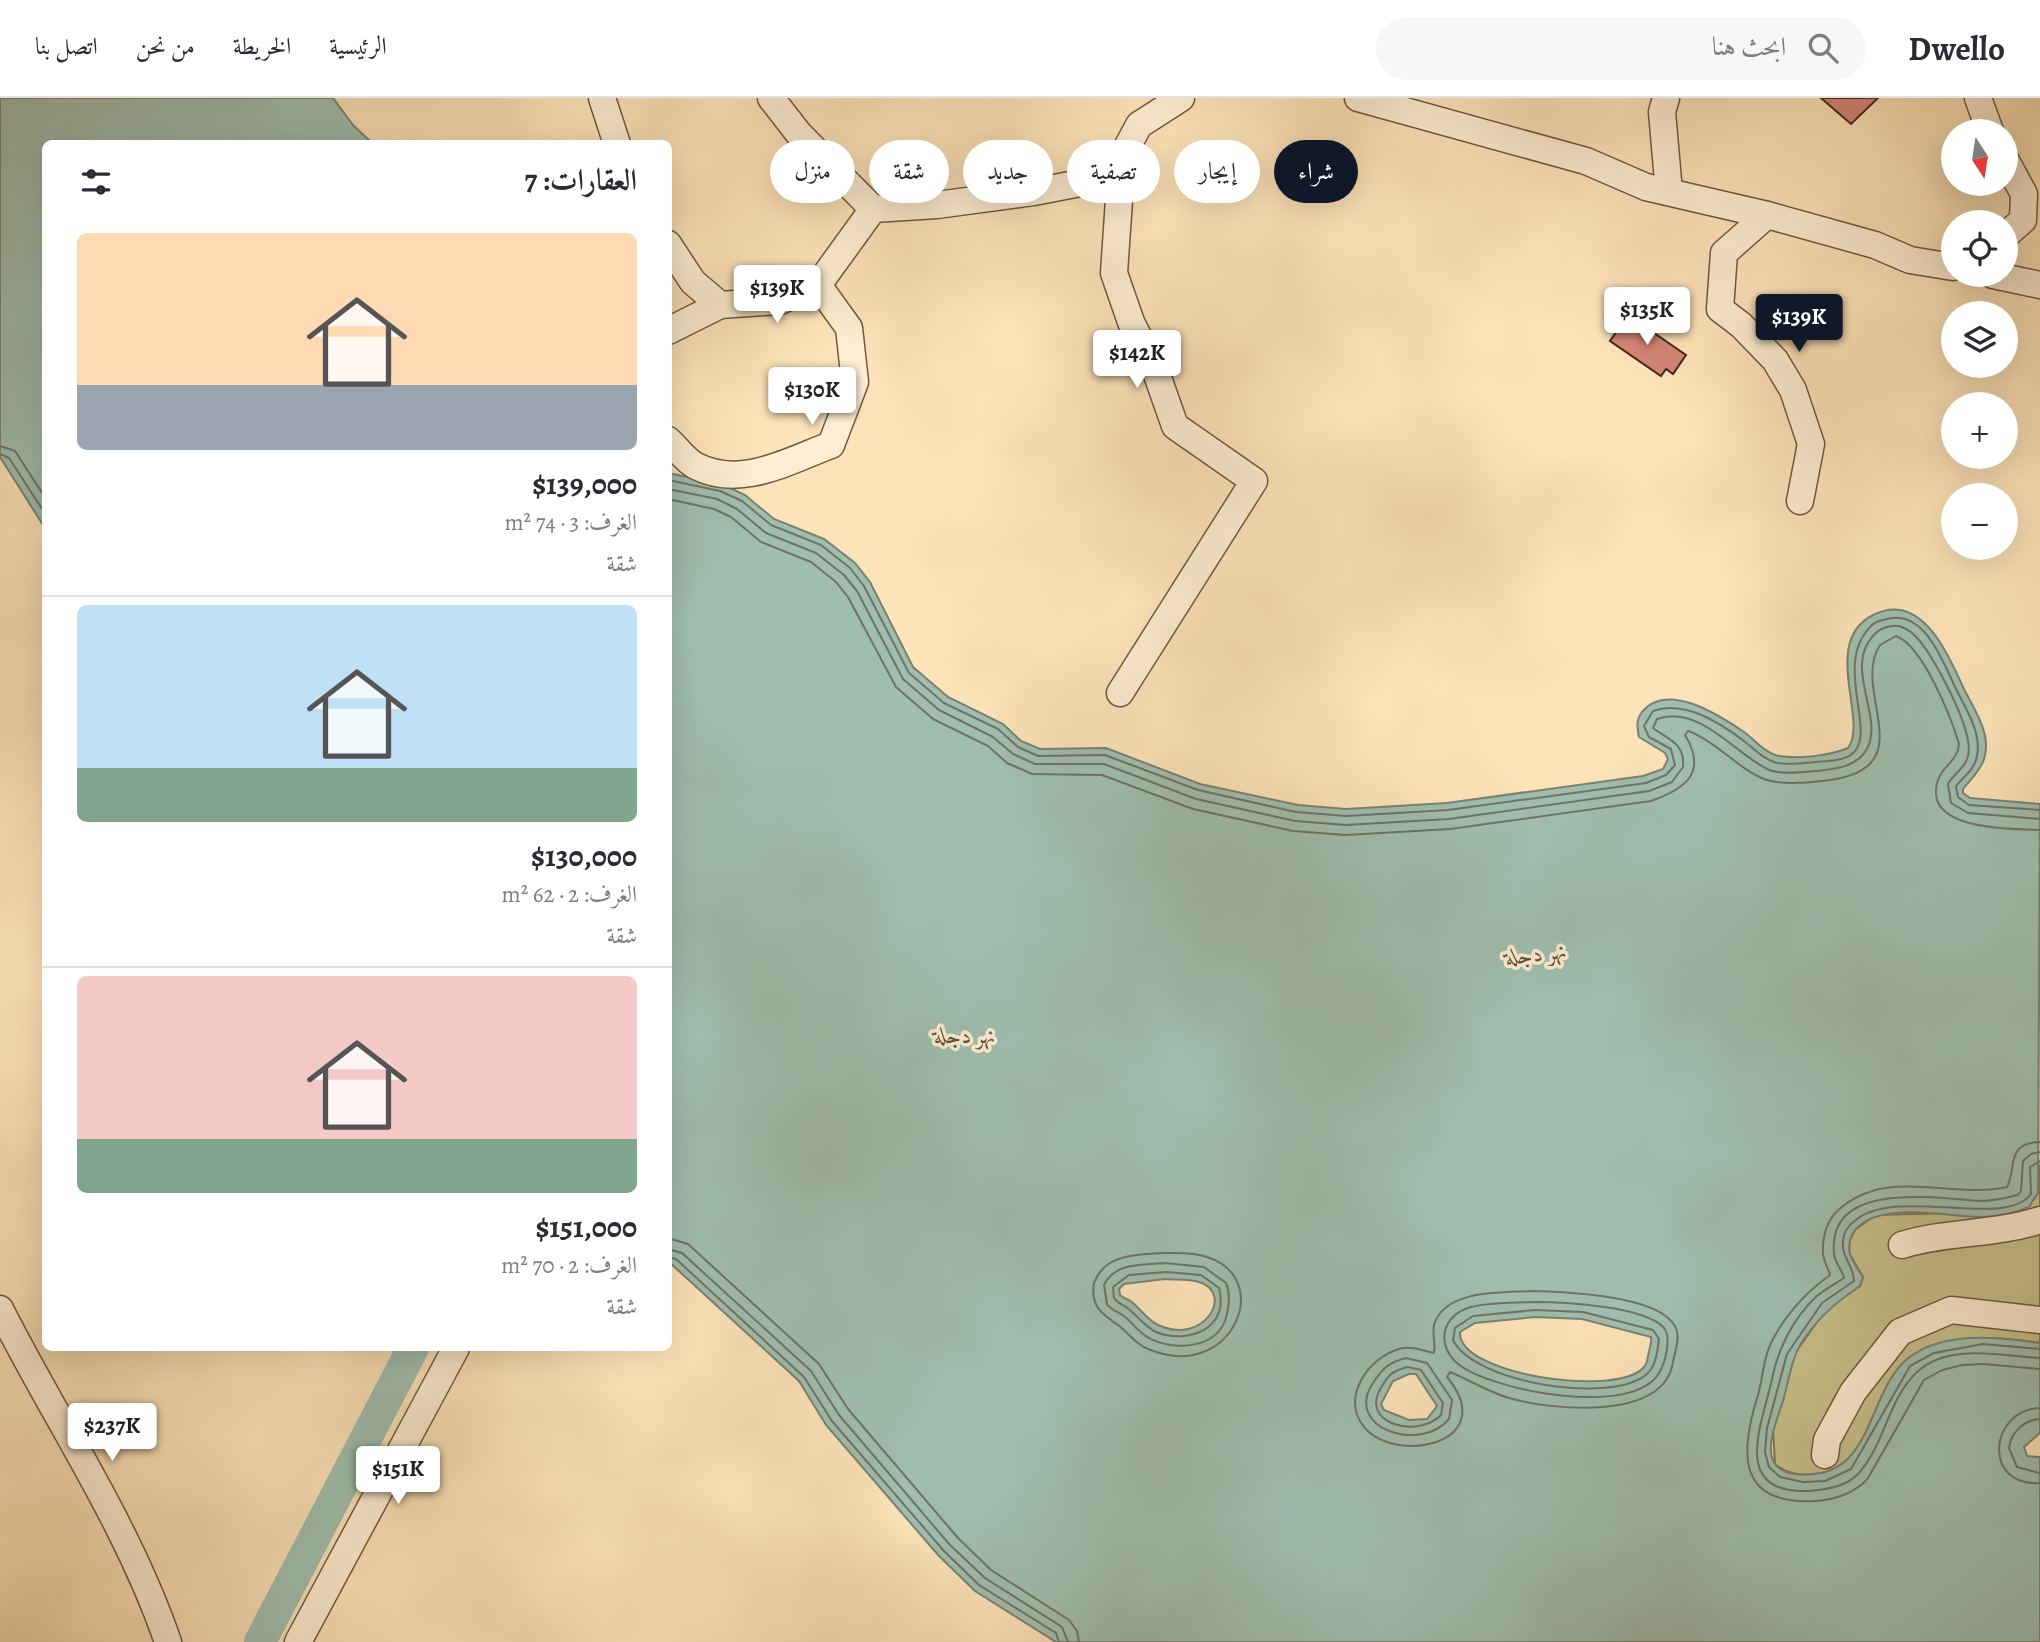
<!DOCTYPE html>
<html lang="ar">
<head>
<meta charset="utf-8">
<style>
  body { margin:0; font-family:Alegreya,Amiri,serif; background:#f7f7f7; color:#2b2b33; direction:rtl; height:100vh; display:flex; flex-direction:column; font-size:26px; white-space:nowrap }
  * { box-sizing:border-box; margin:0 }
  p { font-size:23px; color:#7c7c81 }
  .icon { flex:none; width:38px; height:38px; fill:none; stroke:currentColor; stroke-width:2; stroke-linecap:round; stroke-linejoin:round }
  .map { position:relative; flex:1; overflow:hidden; direction:ltr }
  .sheet { position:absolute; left:42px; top:42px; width:630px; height:1211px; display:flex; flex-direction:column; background:#fff; border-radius:10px; box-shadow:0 7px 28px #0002; direction:rtl }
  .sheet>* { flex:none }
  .banner { position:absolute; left:693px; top:42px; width:665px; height:63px; direction:rtl; display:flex; gap:14px }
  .needle { width:46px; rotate:168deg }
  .buttons { position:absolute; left:1941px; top:21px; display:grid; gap:14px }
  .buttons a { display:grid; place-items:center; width:77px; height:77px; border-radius:50%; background:#fff; box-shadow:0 7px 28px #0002; font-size:35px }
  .price { position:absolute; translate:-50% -60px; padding:0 16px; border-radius:7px; background:#fff; color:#222; font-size:23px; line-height:46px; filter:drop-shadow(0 2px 4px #0008) }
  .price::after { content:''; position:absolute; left:50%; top:42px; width:21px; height:16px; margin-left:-10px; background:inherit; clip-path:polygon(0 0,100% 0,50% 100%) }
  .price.on { background:#111827; color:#fff }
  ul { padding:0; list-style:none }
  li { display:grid; align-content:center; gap:14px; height:371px; padding:0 35px }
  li+li { border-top:2px solid #e1e1e2 }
  li span { display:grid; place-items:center; height:217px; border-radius:10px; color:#555 }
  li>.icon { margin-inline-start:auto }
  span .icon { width:126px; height:126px; fill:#fffc; stroke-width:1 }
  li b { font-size:30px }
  h2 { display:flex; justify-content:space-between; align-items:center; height:84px; padding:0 35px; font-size:30px }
  .chip { padding:0 24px; border-radius:32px; background:#fff; box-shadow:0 7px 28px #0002; font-size:24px; line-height:63px }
  .chip.on { background:#111827; color:#fff }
  header { display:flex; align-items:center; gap:42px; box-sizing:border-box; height:98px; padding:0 35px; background:#fff; border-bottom:2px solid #e1e1e2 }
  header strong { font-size:33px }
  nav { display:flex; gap:38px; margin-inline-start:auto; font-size:24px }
  .search { width:490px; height:63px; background:#f7f7f7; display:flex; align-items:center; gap:18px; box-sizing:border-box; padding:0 24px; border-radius:38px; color:#7c7c81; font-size:26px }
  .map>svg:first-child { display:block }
</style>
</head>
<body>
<header>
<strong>Dwello</strong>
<div class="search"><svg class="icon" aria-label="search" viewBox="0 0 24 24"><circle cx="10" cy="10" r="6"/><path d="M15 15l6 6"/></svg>ابحث هنا</div>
<nav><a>الرئيسية</a><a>الخريطة</a><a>من نحن</a><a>اتصل بنا</a></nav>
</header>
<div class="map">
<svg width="2040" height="1544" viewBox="0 0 2040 1544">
  <rect width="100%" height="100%" fill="#fde3b9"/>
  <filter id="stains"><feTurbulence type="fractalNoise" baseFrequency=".00286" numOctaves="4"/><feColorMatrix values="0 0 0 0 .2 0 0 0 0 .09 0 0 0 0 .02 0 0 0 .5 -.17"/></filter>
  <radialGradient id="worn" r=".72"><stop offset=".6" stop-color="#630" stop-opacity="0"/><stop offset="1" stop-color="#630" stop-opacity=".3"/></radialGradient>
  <path fill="#c7c18a" stroke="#847452" stroke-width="2" d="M 2040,1067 L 2040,1245 C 1993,1238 1968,1237 1924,1255 C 1918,1257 1909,1259 1905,1264 C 1867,1300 1873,1373 1810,1377 C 1797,1377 1784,1374 1775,1366 L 1773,1331 L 1793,1258 L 1827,1210 L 1860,1188 L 1863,1179 L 1849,1155 L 1850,1141 L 1856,1131 L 1876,1117 L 1952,1115 L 1982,1119 L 2038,1095 L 2036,1072 Z"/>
  <g fill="#9fbeaf" stroke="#798273" stroke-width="2" fill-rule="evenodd">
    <polygon points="0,0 333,0 353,27 372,45 46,46 45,430 0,359"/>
    <path d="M 668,375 L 722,386 L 745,397 L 774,421 L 824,441 L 855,465 L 870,484 L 913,569 L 948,599 L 1003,626 L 1021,643 L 1040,651 L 1106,650 L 1200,686 L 1298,707 L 1346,711 L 1447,705 L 1643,678 L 1663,671 L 1668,661 L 1665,655 L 1639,639 C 1637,629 1636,622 1642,614 C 1667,583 1719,617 1744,634 C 1754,641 1766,656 1779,658 C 1800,661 1828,658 1848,650 C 1869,622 1820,544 1873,517 C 1922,492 1948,557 1964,591 C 1972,607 1985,627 1986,645 C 1987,667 1975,676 1963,691 L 1963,695 L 1970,700 L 2040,706 L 2038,1095 L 2029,1109 C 2015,1115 1998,1119 1982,1119 C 1947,1119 1875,1101 1853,1135 C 1850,1141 1848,1149 1850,1156 C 1852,1164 1859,1172 1863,1179 L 1860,1188 C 1838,1203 1822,1216 1806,1238 C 1791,1258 1790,1279 1783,1303 C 1778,1320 1759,1360 1782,1372 C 1790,1377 1804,1377 1813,1376 C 1872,1373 1869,1294 1906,1262 C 1941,1232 1998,1239 2040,1245 L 2040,1335 L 2024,1349 L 2027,1358 L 2040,1359 L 2040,1544 L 1056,1544 L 975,1493 L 939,1458 L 826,1327 L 799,1283 L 669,1164 ZM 1165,1181 C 1176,1182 1189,1181 1199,1184 C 1235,1195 1204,1248 1158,1227 C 1148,1222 1142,1213 1133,1205 C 1129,1201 1124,1201 1120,1197 L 1119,1191 L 1124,1186 ZM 1535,1219 L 1582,1221 L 1651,1239 C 1652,1245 1650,1247 1649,1254 C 1647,1259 1648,1265 1644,1269 C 1619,1300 1457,1277 1460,1234 L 1475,1225 ZM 1409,1276 L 1416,1276 L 1437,1308 L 1427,1321 L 1409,1322 L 1384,1312 L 1381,1306 L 1393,1283 Z"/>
  </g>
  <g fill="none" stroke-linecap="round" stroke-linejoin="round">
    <g stroke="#707364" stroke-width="2">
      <polyline points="0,348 15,353 46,401"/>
      <polyline points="0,356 9,360 46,417"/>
      <path d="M 668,382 L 720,393 L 742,403 L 771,427 L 821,447 L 850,470 L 864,488 L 909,575 L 944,605 L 998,631 L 1018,649 L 1038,658 L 1105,657 L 1198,692 L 1296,714 L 1346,718 L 1448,712 L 1646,685 L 1666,677 L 1675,667 L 1671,651 L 1649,639 L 1644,628 L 1653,613 C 1684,602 1719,624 1744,643 C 1753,650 1763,661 1774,664 C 1785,668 1805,665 1816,664 C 1827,663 1843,663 1852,656 C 1879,635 1831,566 1872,527 C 1877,523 1881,522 1887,521 C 1924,511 1943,563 1955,589 C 1965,610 1982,634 1977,658 C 1975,671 1964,678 1956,688 L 1958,699 L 1969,707 L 2040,712"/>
      <path d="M 668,391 L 717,401 L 737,411 L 766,435 L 816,455 L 844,477 L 857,493 L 903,581 L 939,612 L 993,639 L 1013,656 L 1035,666 L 1104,666 L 1196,701 L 1295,723 L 1346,727 L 1449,721 L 1649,693 L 1672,684 L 1683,669 C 1685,645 1669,642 1653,630 L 1657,621 C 1699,606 1735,656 1769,672 C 1781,677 1803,674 1816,673 C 1835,671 1857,669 1867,651 C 1885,617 1840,567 1877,534 C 1883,529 1895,526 1902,529 C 1915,534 1924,548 1931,559 C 1943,579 1977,640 1967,661 C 1964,671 1953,676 1948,686 L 1951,705 L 1968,715 L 2040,721"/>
      <path d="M 668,401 L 714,411 L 731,419 L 761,444 L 811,464 L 836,484 L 848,499 L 896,589 L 933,621 L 988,648 L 1007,665 L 1032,676 L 1102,677 L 1193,711 L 1293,733 L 1346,737 L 1450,731 L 1651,703 C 1685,691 1708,675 1685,637 L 1688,633 C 1717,643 1745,678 1771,683 C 1789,687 1812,684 1830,682 C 1924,669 1850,593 1880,547 L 1896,538 C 1923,548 1951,619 1959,646 C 1958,663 1943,667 1938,682 C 1921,733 2011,731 2040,732"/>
      <path d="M 2040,1044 C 2005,1045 2017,1070 2007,1089 C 1952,1101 1892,1070 1843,1108 C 1827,1120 1822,1137 1823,1156 C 1824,1164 1828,1170 1830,1177 C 1805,1195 1785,1217 1771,1245 C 1763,1261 1763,1280 1758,1297 C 1740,1354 1736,1407 1815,1403 C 1834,1402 1856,1395 1868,1380 L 1924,1282 L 1942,1272 L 1962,1267 L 1983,1266 L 2040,1271"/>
      <path d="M 2040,1054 L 2031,1056 L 2023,1063 L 2021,1093 L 2018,1097 C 2006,1100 1993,1103 1980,1103 C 1937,1100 1827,1082 1834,1155 C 1834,1164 1842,1171 1844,1180 C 1835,1186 1825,1191 1817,1198 C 1794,1219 1778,1250 1772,1281 C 1763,1324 1729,1396 1808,1393 C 1825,1392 1846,1389 1858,1376 C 1884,1348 1888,1302 1916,1275 C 1948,1244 2002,1258 2040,1260"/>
      <path d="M 2040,1063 L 2030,1069 L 2031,1096 C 2006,1131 1900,1089 1857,1121 C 1850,1126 1843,1134 1843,1143 C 1841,1159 1854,1168 1854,1183 L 1822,1205 L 1787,1256 L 1767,1330 L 1765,1354 L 1769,1369 L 1780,1379 L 1803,1384 L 1825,1383 L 1851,1371 L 1910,1268 L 1934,1255 L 1983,1246 L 2040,1251"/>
      <polyline points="668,1140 688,1146 819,1266 848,1311 958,1440 991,1472 1069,1522 1077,1533 1079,1544"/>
      <polyline points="668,1151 682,1155 811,1273 839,1317 950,1447 985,1480 1062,1529 1068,1544"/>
      <path d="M 1164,1155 C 1177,1155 1194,1154 1207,1159 C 1276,1181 1231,1286 1148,1251 C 1135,1246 1129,1235 1118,1227 C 1102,1216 1090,1208 1094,1185 C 1105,1155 1138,1157 1164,1155 Z"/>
      <polyline points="668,1159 676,1161 804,1279 832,1323 944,1453 979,1487 1056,1535 1059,1544"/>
      <path d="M 1165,1165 L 1204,1169 L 1226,1185 C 1231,1197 1229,1210 1225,1223 C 1214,1251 1172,1253 1149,1240 C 1139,1235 1133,1225 1124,1218 C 1117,1213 1112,1213 1107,1206 L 1104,1187 C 1115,1164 1143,1167 1165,1165 Z"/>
      <path d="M 1166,1174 L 1201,1177 L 1219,1190 C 1230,1230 1189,1247 1156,1234 C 1146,1229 1139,1220 1131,1213 C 1125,1207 1119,1207 1114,1200 L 1113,1189 L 1129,1177 Z"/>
      <path d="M 1534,1193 C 1568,1194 1642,1197 1668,1220 C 1684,1233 1676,1248 1673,1264 C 1664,1324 1551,1312 1509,1300 C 1489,1294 1469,1282 1450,1274 L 1447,1279 C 1504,1348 1386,1370 1360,1323 C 1343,1293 1373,1256 1403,1250 C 1414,1248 1424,1253 1434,1255 C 1436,1246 1432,1237 1434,1227 C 1445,1190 1505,1195 1534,1193 Z"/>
      <path d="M 1535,1204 C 1563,1204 1645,1208 1664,1230 C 1672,1240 1665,1265 1659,1275 C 1633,1320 1492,1293 1458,1266 C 1435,1246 1442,1217 1471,1209 C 1491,1204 1514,1205 1535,1204 Z"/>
      <path d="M 1535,1212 L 1583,1214 L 1653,1232 L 1659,1241 C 1658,1252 1655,1269 1647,1276 C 1612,1307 1474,1285 1453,1242 L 1455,1230 L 1473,1218 Z"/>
      <path d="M 1406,1260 L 1427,1265 L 1452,1302 L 1449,1321 C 1421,1355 1343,1331 1373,1285 C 1382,1271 1389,1264 1406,1260 Z"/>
      <path d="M 1408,1269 L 1421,1272 L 1443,1305 L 1441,1317 C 1418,1341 1357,1326 1382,1288 C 1389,1276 1394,1272 1408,1269 Z"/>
      <path d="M 2040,1310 C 1989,1312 1982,1389 2040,1385"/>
      <path d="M 2040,1321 C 2024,1322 2011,1334 2009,1350 L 2017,1369 L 2040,1375"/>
    </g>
    <polyline stroke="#9fbeaf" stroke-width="32" points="260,1544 413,1250"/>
  </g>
  <g fill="#d38577" stroke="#412819" stroke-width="2">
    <polygon points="1821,0 1878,0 1851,26"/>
    <polygon points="1628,217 1686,257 1673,276 1666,271 1661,278 1610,243"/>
  </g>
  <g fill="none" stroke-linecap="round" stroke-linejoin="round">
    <g stroke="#705741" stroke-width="29">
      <g id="minor">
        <polyline points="602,0 617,46"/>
        <polyline points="771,0 799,36 873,111 937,107 1034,94 1080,85 1117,68"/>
        <polyline points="1358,0 1586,63 1646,89 1767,117 1875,147 1910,162 1953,169"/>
        <polyline points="1666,0 1662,14 1669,94"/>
        <polyline points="1978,0 1990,33"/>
        <polyline points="2006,63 2024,96 2023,122 2006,137"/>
        <polyline points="1767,117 1724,155 1720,211 1741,227 1775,262 1793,292 1811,346 1800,403"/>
        <polyline points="668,146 693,184 720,207 780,203 818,187 873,111"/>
        <polyline points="1993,177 2040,187"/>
        <polyline points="668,233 720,207"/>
        <path d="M 668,342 C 677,350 686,363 696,368 C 741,391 788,363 831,347 L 855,284 L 849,230 L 818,187"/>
        <polyline points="1120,595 1254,383 1175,328 1156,274 1131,224 1114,175 1119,102 1117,68 1139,27 1181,0"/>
        <path d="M 1902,1147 C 1947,1133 1995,1137 2040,1122"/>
        <path d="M 0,1211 C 56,1322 127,1425 168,1544"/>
        <polyline points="1825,1357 1827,1342 1853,1294 1900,1234 1951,1212 2040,1222"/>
        <polyline points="298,1544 456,1250"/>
      </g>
    </g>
    <use href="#minor" stroke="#feedd2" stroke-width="26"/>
  </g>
  <g text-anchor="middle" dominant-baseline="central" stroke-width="7" stroke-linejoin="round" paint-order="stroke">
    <g font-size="23" font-style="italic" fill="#584e3e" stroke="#feedd2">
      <text transform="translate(1536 856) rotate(-7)">نهر دجلة</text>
      <text x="965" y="937">نهر دجلة</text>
    </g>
  </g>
  <rect width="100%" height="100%" filter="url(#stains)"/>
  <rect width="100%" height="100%" fill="url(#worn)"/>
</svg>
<div class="buttons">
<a><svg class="needle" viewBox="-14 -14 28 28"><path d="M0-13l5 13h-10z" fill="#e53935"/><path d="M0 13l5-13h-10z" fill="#7c7c81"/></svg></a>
<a><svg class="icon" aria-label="locate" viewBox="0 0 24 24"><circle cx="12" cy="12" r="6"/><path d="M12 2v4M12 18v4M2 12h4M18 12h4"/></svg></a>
<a><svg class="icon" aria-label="layers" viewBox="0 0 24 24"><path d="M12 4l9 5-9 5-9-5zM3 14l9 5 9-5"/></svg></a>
<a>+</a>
<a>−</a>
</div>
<b class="price" style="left:777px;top:227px">$139K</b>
<b class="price" style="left:1647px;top:249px">$135K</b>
<b class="price on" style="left:1799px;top:256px">$139K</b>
<b class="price" style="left:1137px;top:292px">$142K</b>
<b class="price" style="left:812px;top:329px">$130K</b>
<b class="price" style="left:112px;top:1365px">$237K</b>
<b class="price" style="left:398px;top:1408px">$151K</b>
<div class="banner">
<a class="chip on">شراء</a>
<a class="chip">إيجار</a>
<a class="chip">تصفية</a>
<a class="chip">جديد</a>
<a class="chip">شقة</a>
<a class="chip">منزل</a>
</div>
<section class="sheet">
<h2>العقارات: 7<svg class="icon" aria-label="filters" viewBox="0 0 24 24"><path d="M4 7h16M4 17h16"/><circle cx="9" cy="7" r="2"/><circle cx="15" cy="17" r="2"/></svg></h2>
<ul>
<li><span style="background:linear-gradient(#ffd9b3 70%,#9aa5b1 0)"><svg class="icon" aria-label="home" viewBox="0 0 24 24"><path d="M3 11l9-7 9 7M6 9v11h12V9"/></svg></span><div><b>$139,000</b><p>الغرف: 3 · 74 m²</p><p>شقة</p></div></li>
<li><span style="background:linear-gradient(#bfe0f5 75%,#7fa58c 0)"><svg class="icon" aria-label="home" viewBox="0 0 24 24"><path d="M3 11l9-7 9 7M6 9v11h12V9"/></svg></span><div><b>$130,000</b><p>الغرف: 2 · 62 m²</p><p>شقة</p></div></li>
<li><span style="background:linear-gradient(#f6c9c9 75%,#7fa58c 0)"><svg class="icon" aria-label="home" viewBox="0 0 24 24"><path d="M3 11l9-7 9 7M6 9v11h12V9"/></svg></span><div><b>$151,000</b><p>الغرف: 2 · 70 m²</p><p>شقة</p></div></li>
</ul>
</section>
</div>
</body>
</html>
